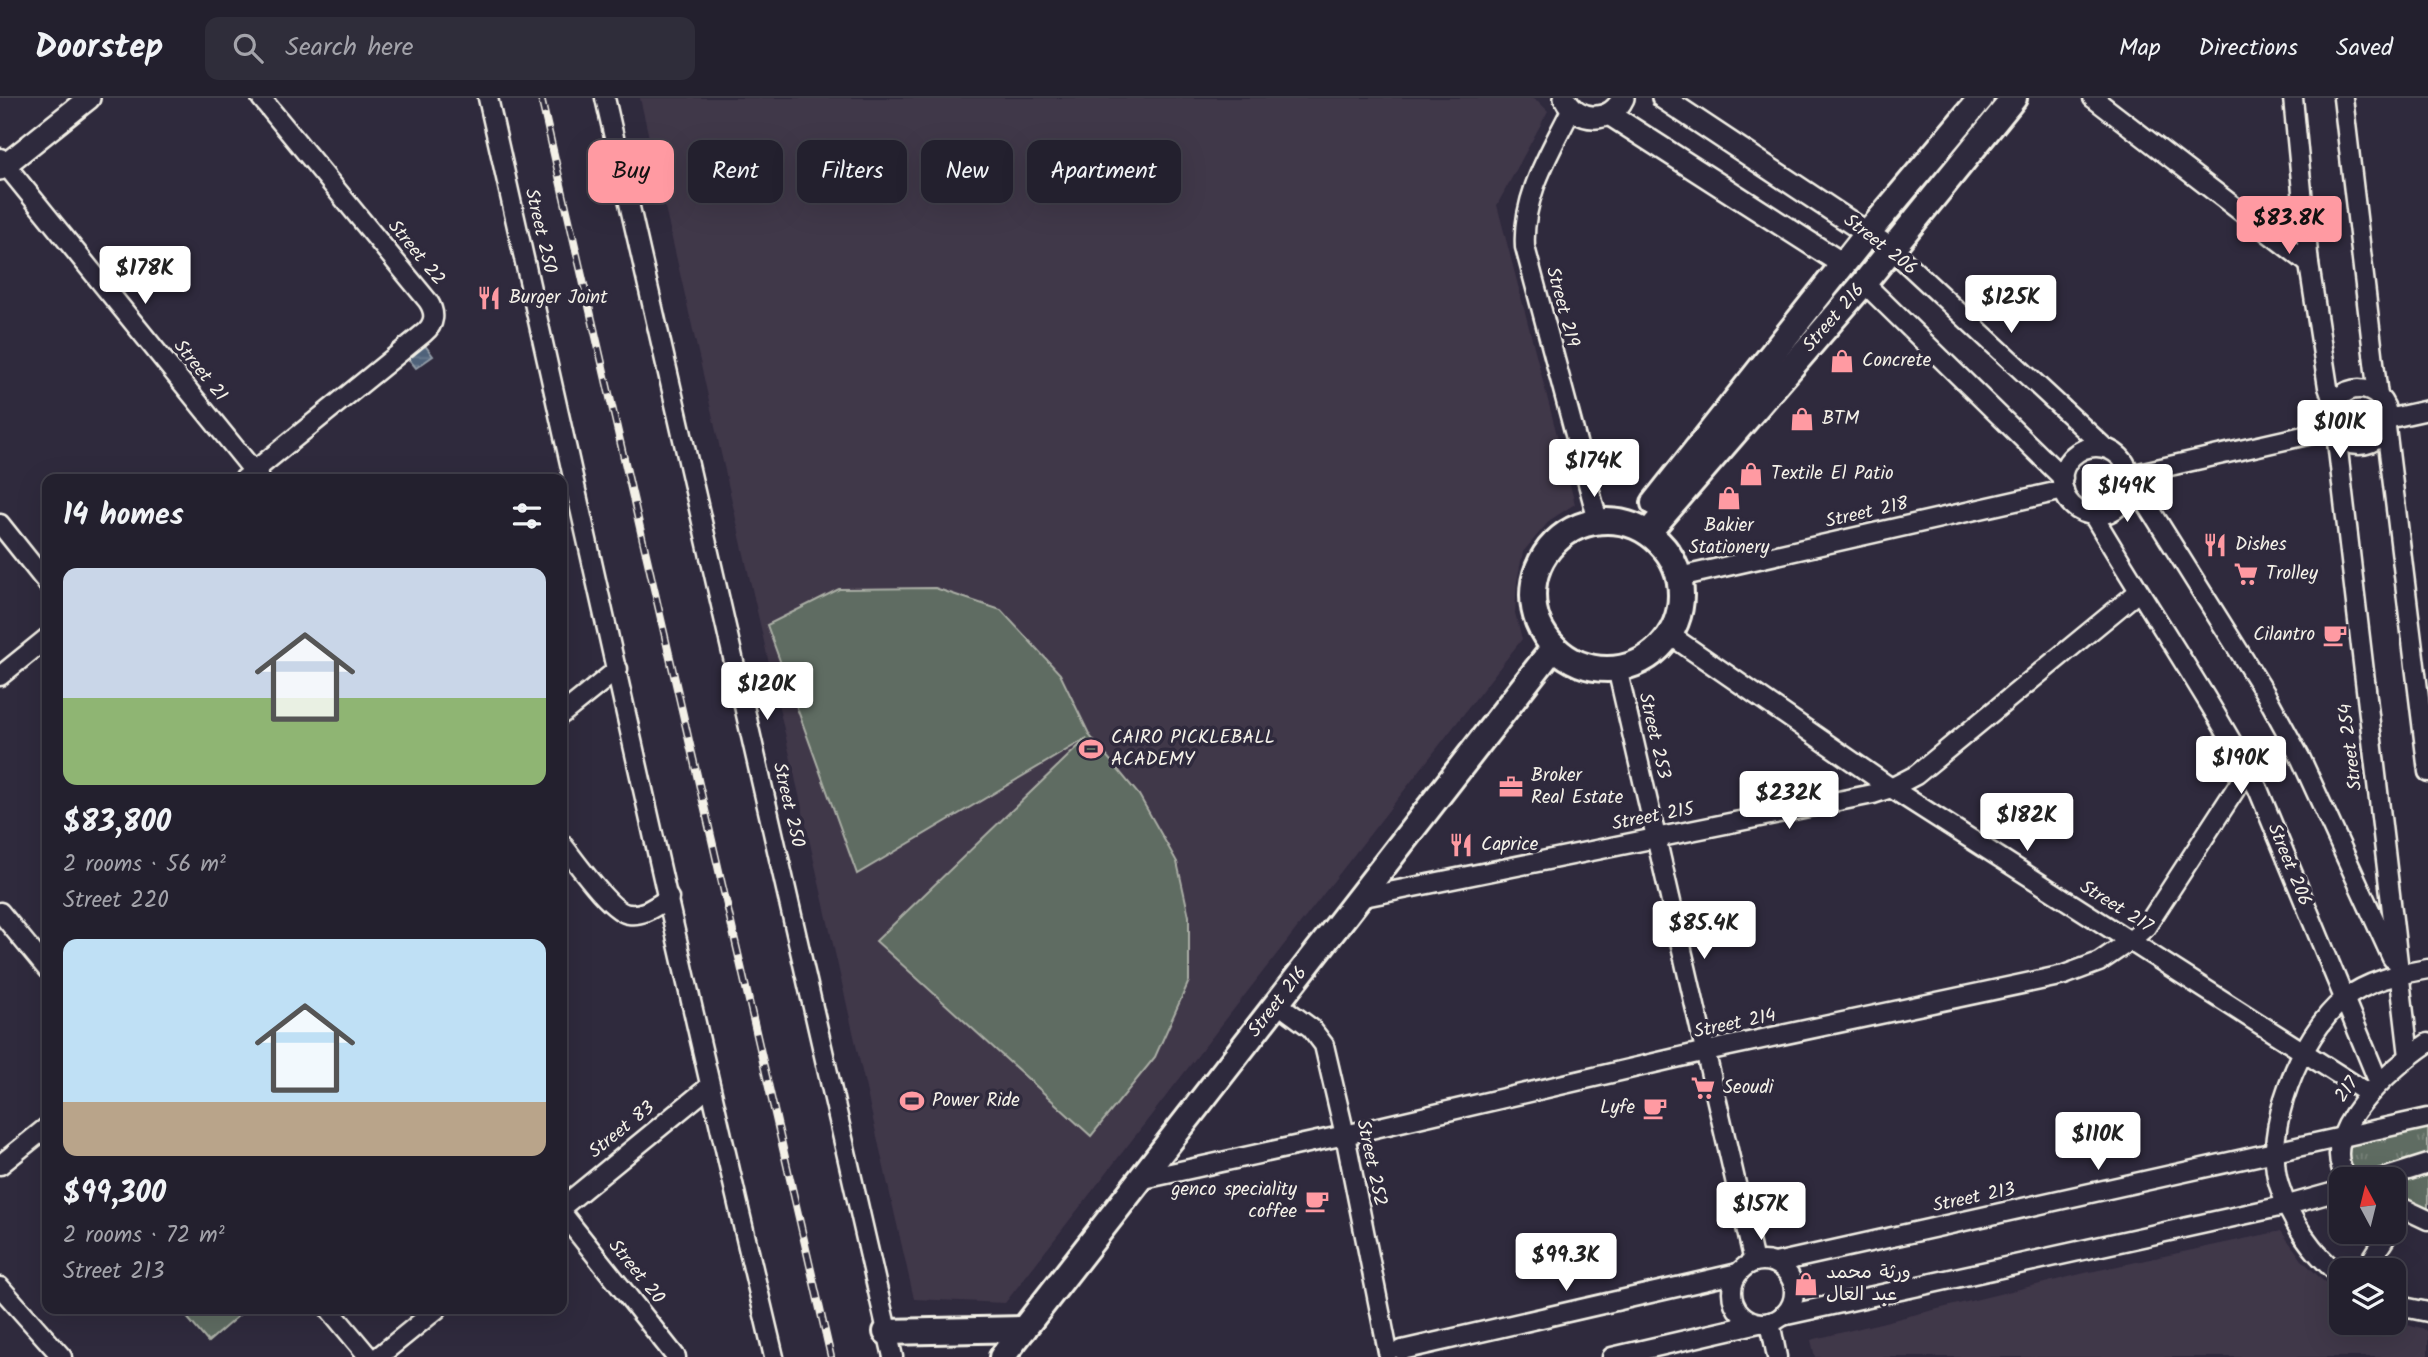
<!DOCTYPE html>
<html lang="en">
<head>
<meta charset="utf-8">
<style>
  body { margin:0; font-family:Kalam,"Playpen Sans Arabic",sans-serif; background:#2f2d3a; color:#f1f3f6; height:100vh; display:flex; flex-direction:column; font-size:26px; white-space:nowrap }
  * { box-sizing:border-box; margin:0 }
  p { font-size:23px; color:#a3a3aa }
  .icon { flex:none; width:38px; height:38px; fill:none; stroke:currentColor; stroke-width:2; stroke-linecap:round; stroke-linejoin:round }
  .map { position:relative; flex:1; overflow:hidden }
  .details { position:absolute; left:42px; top:376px; width:525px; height:840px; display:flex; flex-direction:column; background:#23202e; border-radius:14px; box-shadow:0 7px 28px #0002,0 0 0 2px #403e4a }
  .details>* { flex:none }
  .guide { position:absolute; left:588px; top:42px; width:665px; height:63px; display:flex; gap:14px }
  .needle { width:46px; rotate:353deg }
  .buttons { position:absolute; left:2329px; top:1069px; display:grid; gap:14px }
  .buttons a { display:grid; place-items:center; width:77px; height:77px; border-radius:14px; background:#23202e; box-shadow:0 7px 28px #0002,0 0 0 2px #403e4a; font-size:35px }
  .price { position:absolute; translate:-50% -60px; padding:0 16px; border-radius:7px; background:#fff; color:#222; font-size:23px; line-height:46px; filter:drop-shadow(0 2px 4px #0008) }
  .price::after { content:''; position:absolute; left:50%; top:42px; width:21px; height:16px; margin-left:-10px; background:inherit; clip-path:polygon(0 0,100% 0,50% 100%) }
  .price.current { background:#ff9aa2; color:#111 }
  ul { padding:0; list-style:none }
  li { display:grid; align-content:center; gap:14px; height:371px; padding:0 21px }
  li span { display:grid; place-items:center; height:217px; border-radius:14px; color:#555 }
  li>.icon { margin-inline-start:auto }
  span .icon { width:126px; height:126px; fill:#fffc; stroke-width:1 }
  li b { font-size:30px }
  h2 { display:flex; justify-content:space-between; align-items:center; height:84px; padding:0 21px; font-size:30px }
  .chip { padding:0 24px; border-radius:14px; background:#23202e; box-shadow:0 7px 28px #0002,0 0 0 2px #403e4a; font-size:24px; line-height:63px }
  .chip.current { background:#ff9aa2; color:#111 }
  header { display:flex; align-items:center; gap:42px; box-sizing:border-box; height:98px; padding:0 35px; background:#23202e; border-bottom:2px solid #403e4a }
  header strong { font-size:33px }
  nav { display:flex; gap:38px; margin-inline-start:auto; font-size:24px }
  .search { width:490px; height:63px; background:#2f2d3a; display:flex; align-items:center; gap:18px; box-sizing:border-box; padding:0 24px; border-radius:14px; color:#a3a3aa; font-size:26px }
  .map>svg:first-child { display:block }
</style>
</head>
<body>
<header>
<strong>Doorstep</strong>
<div class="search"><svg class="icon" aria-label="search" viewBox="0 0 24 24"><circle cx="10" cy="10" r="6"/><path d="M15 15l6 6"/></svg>Search here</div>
<nav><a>Map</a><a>Directions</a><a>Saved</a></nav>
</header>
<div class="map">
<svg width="2428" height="1259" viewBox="0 0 2428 1259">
  <defs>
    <pattern id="grass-tufts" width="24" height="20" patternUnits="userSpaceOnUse" patternTransform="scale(1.75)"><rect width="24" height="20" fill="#5f6c62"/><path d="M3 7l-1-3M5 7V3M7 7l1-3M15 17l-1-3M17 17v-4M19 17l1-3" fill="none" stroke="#778178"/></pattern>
    <pattern id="water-rules" width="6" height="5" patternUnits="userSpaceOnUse" patternTransform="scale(1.75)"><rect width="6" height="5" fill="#4f627a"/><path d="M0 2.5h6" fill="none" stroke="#69798d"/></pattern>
  </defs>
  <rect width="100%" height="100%" fill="#2f2a3d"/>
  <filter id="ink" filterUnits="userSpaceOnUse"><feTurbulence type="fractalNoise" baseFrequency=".0143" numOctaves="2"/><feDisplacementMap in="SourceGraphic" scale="14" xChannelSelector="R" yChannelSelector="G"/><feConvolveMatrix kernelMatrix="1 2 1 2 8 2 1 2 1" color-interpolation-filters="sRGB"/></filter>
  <g filter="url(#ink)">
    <g fill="#41374a">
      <polygon points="640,0 1531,0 1538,3 1548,13 1497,107 1575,406 1550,422 1523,454 1517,483 1515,515 1522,541 1005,1205 914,1201"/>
      <polygon points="2281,1133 2302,1162 2321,1181 2341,1197 2342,1225 2394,1225 2394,1223 2428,1233 2428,1259 1815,1259 1811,1242 2085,1175"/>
    </g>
    <g fill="url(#grass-tufts)" stroke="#aaaea5" stroke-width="2">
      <path d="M 2428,1026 L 2428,1060 L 2357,1080 C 2343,1069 2346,1058 2348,1041 Z"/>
      <polygon points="2428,1075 2428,1111 2394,1097 2394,1083"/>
    </g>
    <g fill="#5f6c62" stroke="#aaaea5" stroke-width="2">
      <polygon points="935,490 1001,512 1060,576 1090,638 1139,697 1177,764 1189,818 1189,883 1155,959 1091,1038 876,843 1087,640 857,776 767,527 839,491"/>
      <polygon points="180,1211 246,1211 208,1244"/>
    </g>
    <polygon fill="url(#water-rules)" stroke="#919ba6" stroke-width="2" points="424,246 433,258 416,270 407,259"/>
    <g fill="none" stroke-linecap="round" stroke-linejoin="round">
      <g stroke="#f4f1e8" stroke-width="23">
        <g id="minor">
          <path d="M 488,0 C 583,420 674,840 774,1259"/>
          <polyline points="605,0 893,1259"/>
          <polyline points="2093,0 2309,166"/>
          <polyline points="2293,0 2309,166 2328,289 2334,306"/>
          <polyline points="2343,0 2378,298"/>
          <path d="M 1572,10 C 1550,55 1522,97 1525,149 L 1598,423"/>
          <polyline points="0,60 261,382"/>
          <polyline points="1891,151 2105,350"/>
          <polyline points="1864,185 2063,380"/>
          <circle cx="2359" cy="319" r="28"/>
          <polyline points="2387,321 2428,312"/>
          <polyline points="2386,329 2428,674"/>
          <polyline points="2336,335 2409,958"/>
          <circle cx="2096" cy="383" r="34"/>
          <polyline points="2130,377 2334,331"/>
          <polyline points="2130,379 2265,595 2301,661 2392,860"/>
          <path d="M 243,382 L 424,235 C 435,226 436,215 428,203 L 261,0"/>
          <path d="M 2093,417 C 2147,509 2208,597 2258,691 L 2379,985"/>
          <polyline points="0,426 47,485"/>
          <polyline points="1679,479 2064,392"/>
          <polyline points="1670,537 1891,690 2369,996"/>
          <polyline points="1617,570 1754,1164"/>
          <polyline points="0,578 47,540"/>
          <polyline points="562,616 618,571"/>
          <path d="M 562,746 C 575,762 611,815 629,816 C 644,818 657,807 669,800"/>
          <polyline points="1359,800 1873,696 1891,690 1916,677 2138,494"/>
          <polyline points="0,814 47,871"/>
          <polyline points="1277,905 1311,930 1324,947 1345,1037 1388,1254"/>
          <polyline points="0,1067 47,1029"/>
          <polyline points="1139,1082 1345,1037 1706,953 2064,877 2099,864 2130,843 2146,829 2248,672"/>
          <path d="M 2349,1082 C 2310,1039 2395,967 2428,945"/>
          <polyline points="2377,1082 2428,1066"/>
          <polyline points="2394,1106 2428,1122"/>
          <polyline points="562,1109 710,988"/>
          <polyline points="562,1115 676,1259"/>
          <circle cx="1763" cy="1194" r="31"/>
          <polyline points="1775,1165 2428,1020"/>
          <polyline points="2365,1172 2389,1134"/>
          <path d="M 2342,1179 C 2313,1156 2290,1123 2279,1087 C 2262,1032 2300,938 2343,902 C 2367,883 2398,876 2428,871"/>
          <polyline points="0,1189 62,1259"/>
          <polyline points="2394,1207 2428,1214"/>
          <polyline points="329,1211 369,1259"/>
          <polyline points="1782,1218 2288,1107 2342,1092"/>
          <polyline points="1770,1224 1777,1259"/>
          <polyline points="1402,1252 1738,1175"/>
          <polyline points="378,1259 437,1211"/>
          <polyline points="1612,1259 1759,1225"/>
        </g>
      </g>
      <g stroke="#f4f1e8" stroke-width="26">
        <g id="tertiary">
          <path d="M 1565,0 C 1577,25 1611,26 1623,0"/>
          <polyline points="1663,0 1891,151"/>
          <polyline points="1609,16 1844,167"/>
          <polyline points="0,71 89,0"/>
        </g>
      </g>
      <g stroke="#f4f1e8" stroke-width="30">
        <g id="secondary">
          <polyline points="1654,405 1868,135 1981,0"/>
          <circle cx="1607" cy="497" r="74"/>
          <polyline points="1648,435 1864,185 2014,0"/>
          <polyline points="886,1234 1024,1231"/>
          <polyline points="1002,1259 1554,549"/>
        </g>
      </g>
      <use href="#minor" stroke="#2f2a3d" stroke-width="18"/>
      <use href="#tertiary" stroke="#2f2a3d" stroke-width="21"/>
      <use href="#secondary" stroke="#2f2a3d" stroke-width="24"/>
      <g stroke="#f4f1e8" stroke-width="8">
        <polyline id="rail" points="541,0 831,1259"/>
      </g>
      <use href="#rail" stroke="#2f2a3d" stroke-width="5" stroke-dasharray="16" stroke-linecap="butt"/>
    </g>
  </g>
  <defs>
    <g id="restaurant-bare" transform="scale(1.89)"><path d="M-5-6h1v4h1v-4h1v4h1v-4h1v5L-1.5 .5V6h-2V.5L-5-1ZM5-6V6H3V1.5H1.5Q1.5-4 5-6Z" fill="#ff9aa2" stroke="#2f2a3d" stroke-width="2.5" paint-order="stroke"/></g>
    <g id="shop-bare" transform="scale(1.89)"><path d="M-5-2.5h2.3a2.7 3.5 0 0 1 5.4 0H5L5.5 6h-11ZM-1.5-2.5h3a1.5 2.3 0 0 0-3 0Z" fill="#ff9aa2" stroke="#2f2a3d" stroke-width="2.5" paint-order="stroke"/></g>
    <g id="supermarket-bare" transform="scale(1.89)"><path d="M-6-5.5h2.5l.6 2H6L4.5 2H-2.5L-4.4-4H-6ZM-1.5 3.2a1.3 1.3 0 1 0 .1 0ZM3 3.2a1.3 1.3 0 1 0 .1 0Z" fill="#ff9aa2" stroke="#2f2a3d" stroke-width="2.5" paint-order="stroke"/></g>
    <g id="cafe-bare" transform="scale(1.89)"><path d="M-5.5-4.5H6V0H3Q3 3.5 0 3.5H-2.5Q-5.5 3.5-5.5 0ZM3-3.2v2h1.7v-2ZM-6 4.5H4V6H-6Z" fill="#ff9aa2" stroke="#2f2a3d" stroke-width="2.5" paint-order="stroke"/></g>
    <g id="stadium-bare" transform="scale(1.89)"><path d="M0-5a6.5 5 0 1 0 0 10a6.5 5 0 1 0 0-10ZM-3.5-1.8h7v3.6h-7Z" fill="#ff9aa2" stroke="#2f2a3d" stroke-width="2.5" paint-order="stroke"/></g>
    <g id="office-bare" transform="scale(1.89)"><path d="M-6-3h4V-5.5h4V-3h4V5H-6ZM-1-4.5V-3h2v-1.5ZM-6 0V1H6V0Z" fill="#ff9aa2" stroke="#2f2a3d" stroke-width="2.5" paint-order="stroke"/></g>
  </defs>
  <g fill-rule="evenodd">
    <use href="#restaurant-bare" x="489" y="200"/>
    <use href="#shop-bare" x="1842" y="263"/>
    <use href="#shop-bare" x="1802" y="321"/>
    <use href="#shop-bare" x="1751" y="376"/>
    <use href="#shop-bare" x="1729" y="400"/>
    <use href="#restaurant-bare" x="2215" y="447"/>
    <use href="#supermarket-bare" x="2246" y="476"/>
    <use href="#cafe-bare" x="2335" y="537"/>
    <use href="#stadium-bare" x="1091" y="651"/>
    <use href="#office-bare" x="1511" y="689"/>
    <use href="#restaurant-bare" x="1461" y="747"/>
    <use href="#supermarket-bare" x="1703" y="990"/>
    <use href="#stadium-bare" x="912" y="1003"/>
    <use href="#cafe-bare" x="1655" y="1010"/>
    <use href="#cafe-bare" x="1317" y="1103"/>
    <use href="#shop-bare" x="1806" y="1186"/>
  </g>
  <g text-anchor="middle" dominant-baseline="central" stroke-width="7" stroke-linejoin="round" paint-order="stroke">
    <g font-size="19" fill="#f4f1e8" stroke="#2f2a3d">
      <text transform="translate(540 133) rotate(77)">Street 250</text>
      <text transform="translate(1880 147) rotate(38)">Street 206</text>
      <text transform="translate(416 155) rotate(51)">Street 22</text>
      <text transform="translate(1562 209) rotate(75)">Street 219</text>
      <text transform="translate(1834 220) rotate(-49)">Street 216</text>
      <text transform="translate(200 273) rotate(51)">Street 21</text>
      <text transform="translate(1867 415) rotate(-13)">Street 218</text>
      <text transform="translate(1654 638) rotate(77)">Street 253</text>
      <text transform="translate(2351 649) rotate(-97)">Street 254</text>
      <text transform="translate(788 707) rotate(77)">Street 250</text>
      <text transform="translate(1653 719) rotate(-11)">Street 215</text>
      <text transform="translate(2289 767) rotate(68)">Street 206</text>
      <text transform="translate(2116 809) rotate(32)">Street 217</text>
      <text transform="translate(1278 904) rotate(-52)">Street 216</text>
      <text transform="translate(1735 926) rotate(-12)">Street 214</text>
      <text transform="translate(2347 992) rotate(-54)">217</text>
      <text transform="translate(622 1032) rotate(-39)">Street 83</text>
      <text transform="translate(1371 1065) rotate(78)">Street 252</text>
      <text transform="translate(1974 1100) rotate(-12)">Street 213</text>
      <text transform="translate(636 1174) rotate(51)">Street 20</text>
    </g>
    <g font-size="19" fill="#f4f1e8" stroke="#2f2a3d" text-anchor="start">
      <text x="509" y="200">Burger Joint</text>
      <text x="1862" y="263">Concrete</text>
      <text x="1822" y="321">BTM</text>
      <text x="1771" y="376">Textile El Patio</text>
      <text x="1729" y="428" text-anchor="middle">Bakier<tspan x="1729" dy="22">Stationery</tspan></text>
      <text x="2235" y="447">Dishes</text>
      <text x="2266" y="476">Trolley</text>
      <text x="2315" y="537" text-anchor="end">Cilantro</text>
      <text x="1111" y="640">CAIRO PICKLEBALL<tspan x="1111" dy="22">ACADEMY</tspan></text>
      <text x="1531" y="678">Broker<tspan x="1531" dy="22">Real Estate</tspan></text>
      <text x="1481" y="747">Caprice</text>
      <text x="1723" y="990">Seoudi</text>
      <text x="932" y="1003">Power Ride</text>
      <text x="1635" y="1010" text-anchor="end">Lyfe</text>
      <text x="1297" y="1092" text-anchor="end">genco speciality<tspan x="1297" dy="22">coffee</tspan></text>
      <text x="1826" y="1175">ورثة محمد<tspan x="1826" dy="22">عبد العال</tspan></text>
    </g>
  </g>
</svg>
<div class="buttons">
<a><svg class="needle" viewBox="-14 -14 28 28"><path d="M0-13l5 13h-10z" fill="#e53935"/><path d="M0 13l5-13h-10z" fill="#a3a3aa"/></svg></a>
<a><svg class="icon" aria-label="layers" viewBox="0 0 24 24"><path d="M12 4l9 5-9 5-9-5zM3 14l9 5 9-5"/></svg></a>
</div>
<b class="price current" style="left:2289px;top:158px">$83.8K</b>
<b class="price" style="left:145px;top:208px">$178K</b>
<b class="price" style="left:2011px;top:237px">$125K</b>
<b class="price" style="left:2340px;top:362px">$101K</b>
<b class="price" style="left:1594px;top:401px">$174K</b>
<b class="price" style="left:2127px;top:426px">$149K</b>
<b class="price" style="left:767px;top:624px">$120K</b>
<b class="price" style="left:2241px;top:698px">$190K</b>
<b class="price" style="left:1789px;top:733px">$232K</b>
<b class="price" style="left:2027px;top:755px">$182K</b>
<b class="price" style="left:1704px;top:863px">$85.4K</b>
<b class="price" style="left:2098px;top:1074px">$110K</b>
<b class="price" style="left:1761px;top:1144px">$157K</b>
<b class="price" style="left:1566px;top:1195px">$99.3K</b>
<div class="guide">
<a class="chip current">Buy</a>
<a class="chip">Rent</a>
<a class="chip">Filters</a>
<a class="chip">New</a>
<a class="chip">Apartment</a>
</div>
<section class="details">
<h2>14 homes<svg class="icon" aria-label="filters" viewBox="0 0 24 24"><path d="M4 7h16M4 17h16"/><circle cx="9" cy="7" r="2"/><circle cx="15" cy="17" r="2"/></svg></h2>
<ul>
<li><span style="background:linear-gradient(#c9d6e8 60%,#8fb573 0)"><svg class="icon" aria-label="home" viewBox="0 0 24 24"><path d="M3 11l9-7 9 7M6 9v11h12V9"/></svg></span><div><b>$83,800</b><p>2 rooms · 56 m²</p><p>Street 220</p></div></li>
<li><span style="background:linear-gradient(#bfe0f5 75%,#b9a48a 0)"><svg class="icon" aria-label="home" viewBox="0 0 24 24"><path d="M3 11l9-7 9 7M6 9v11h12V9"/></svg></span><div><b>$99,300</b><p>2 rooms · 72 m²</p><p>Street 213</p></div></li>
</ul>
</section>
</div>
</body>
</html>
